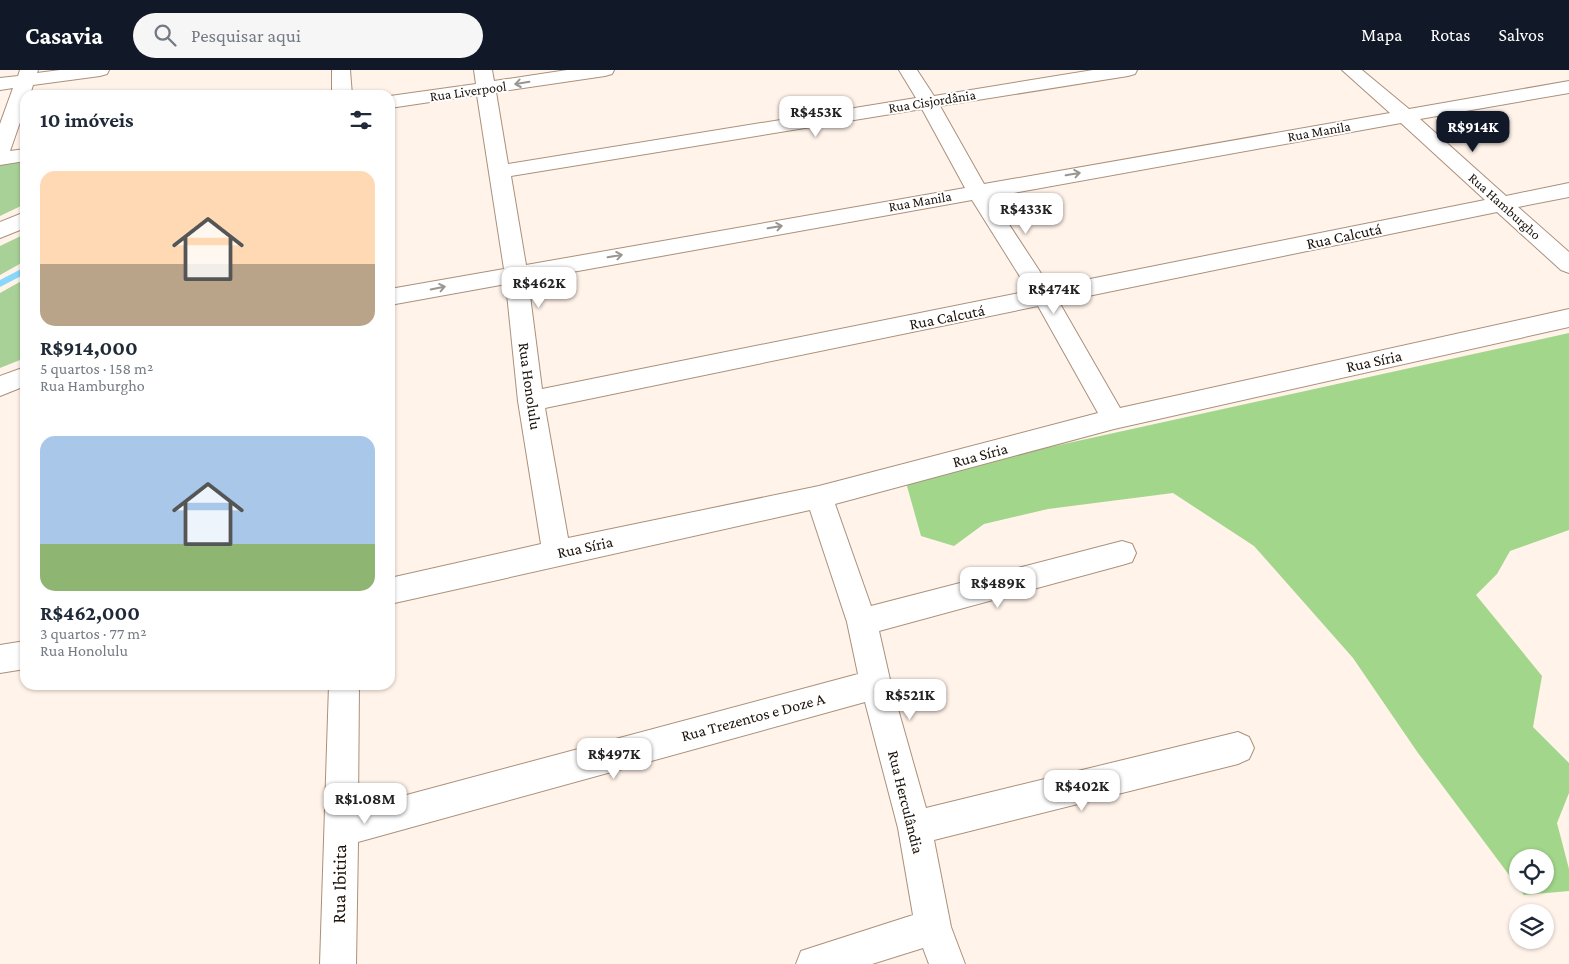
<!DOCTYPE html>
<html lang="pt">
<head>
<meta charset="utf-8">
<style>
  body { margin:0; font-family:"Crimson Pro",serif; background:#f6f6f7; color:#1f2937; height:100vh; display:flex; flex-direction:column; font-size:19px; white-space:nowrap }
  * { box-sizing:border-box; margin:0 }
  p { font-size:16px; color:#747a83 }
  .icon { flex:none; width:28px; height:28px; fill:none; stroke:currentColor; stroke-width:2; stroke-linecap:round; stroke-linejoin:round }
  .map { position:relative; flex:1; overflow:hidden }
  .details { position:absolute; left:20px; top:20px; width:375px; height:600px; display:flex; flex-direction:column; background:#fff; border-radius:15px; box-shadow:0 1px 4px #0004 }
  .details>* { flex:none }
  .fabs { position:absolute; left:1509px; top:779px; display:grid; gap:10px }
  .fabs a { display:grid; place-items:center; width:45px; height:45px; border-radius:50%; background:#fff; box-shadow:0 1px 4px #0004; font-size:25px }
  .price { position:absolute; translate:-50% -42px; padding:0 11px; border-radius:10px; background:#fff; color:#222; font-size:16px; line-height:32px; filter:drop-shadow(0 1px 2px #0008) }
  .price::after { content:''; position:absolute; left:50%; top:30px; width:15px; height:11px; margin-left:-8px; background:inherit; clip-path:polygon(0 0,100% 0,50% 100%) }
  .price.current { background:#111827; color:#fff }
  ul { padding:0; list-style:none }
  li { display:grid; align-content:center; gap:10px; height:265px; padding:0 20px }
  li span { display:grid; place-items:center; height:155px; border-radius:15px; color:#555 }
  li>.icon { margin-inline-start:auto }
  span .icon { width:90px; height:90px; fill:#fffc; stroke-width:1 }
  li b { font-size:21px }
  h2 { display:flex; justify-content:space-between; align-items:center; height:60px; padding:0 20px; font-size:21px }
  header { display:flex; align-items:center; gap:30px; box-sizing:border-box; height:70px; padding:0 25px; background:#111827; color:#fff }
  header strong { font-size:24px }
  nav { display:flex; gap:28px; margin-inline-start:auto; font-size:18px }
  .search { width:350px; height:45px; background:#f6f6f7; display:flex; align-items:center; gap:12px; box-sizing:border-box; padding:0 18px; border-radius:28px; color:#747a83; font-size:19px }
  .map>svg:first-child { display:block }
</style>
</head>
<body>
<header>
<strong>Casavia</strong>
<div class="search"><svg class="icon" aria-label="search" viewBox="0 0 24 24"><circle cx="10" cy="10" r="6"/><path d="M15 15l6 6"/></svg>Pesquisar aqui</div>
<nav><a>Mapa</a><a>Rotas</a><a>Salvos</a></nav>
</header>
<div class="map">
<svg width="1569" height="894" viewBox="0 0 1569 894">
  <rect width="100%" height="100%" fill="#fff3ea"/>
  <g fill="#a8d197">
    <polygon points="25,90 25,134 0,146 0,94"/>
    <polygon points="25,164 25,191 0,205 0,176"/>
    <polygon points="25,209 25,288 0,298 0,223"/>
  </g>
  <path fill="#a2d68b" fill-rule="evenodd" d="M 1569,263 L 1569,460 L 1510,481 L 1497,504 L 1476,525 L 1542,606 L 1533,657 L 1569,693 L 1569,723 L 1557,753 L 1569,799 L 1569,821 L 1524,825 L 1418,683 L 1353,588 L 1254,476 L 1173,423 L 1048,439 L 984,454 L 954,476 L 921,466 L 905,409 ZM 1518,788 L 1545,788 L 1545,815 L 1518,815 Z"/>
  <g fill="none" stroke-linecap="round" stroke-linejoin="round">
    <polygon fill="#89d8fb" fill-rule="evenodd" points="25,197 25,204 0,217 0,210"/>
    <g stroke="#aa917c" stroke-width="2">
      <g id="minor">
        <polygon points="20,0 38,0 37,3 60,0 109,0 107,4 100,6 33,15 30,25 25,25 25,38 10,81 25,79 25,91 0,95 0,54 13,18 0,20 0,8 18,6"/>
        <polygon points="332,0 350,0 352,25 332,25"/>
        <path d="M 474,0 L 492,0 L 494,11 L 567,0 L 614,0 L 612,4 L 605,6 L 496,22 L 508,94 L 916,28 L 899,0 L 917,0 L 934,26 L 1093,0 L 1137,0 L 1135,4 L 1128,6 L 940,36 L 984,114 L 1390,43 L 1342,0 L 1362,0 L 1409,39 L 1569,11 L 1569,23 L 1420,49 L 1506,126 L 1569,113 L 1569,127 L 1518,137 L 1569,182 L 1569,203 L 1561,200 L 1497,142 L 1059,232 L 1120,338 L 1569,239 L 1569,257 L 1114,359 L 835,434 L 871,536 L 1122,471 L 1132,474 L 1136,483 L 1132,492 L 1122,495 L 879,561 L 891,614 L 926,738 L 1238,662 L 1249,667 L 1254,678 L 1249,689 L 1238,694 L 934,770 L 951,857 L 965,894 L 929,894 L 923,878 L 872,894 L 796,894 L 801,881 L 913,845 L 898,758 L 865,632 L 358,772 L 356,894 L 320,894 L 329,615 L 359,615 L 358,738 L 858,604 L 847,552 L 810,440 L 390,534 L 390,508 L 541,474 L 518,331 L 506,214 L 390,235 L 390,219 L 504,199 L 477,25 L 390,38 L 390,26 L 476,14 ZM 922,39 L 965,118 L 526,195 L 511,106 ZM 1401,53 L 1485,130 L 1050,217 L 991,127 ZM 972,130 L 1029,221 L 542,319 L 528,210 ZM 1038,236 L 1098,343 L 819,416 L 568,468 L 545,338 Z"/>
        <polygon points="25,142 25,158 0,168 0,152"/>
        <polygon points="25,297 25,316 0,326 0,306"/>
        <polygon points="25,571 25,599 0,603 0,575"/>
      </g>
    </g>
    <use href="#minor" fill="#fff" fill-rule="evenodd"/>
  </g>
  <defs><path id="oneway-shaft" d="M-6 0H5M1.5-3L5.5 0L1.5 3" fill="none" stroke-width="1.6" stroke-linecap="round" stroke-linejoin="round" transform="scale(1.25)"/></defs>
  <g stroke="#999591">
    <use href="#oneway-shaft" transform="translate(522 13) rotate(171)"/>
    <use href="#oneway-shaft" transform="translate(1073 104) rotate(-10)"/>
    <use href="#oneway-shaft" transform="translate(775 157) rotate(-10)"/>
    <use href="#oneway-shaft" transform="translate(615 186) rotate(-10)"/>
    <use href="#oneway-shaft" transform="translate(438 218) rotate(-11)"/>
  </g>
  <g text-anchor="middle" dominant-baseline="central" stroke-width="4" stroke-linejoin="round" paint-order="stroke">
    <g font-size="14" fill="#1c130b" stroke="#fff">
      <text transform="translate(468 21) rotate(-8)">Rua Liverpool</text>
      <text transform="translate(932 31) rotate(-9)">Rua Cisjordânia</text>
      <text transform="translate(1319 61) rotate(-10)">Rua Manila</text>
      <text transform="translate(920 131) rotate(-10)">Rua Manila</text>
      <text transform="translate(1505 136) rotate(42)">Rua Hamburgho</text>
    </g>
    <g font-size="16" fill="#1c130b" stroke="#fff">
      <text transform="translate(1344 166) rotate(-12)">Rua Calcutá</text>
      <text transform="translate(947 247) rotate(-11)">Rua Calcutá</text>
      <text transform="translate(1374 291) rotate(-12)">Rua Síria</text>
      <text transform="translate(530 316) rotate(82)">Rua Honolulu</text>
      <text transform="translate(980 385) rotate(-15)">Rua Síria</text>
      <text transform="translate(585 477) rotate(-12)">Rua Síria</text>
      <text transform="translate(753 647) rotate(-15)">Rua Trezentos e Doze A</text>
      <text transform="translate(906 732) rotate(76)">Rua Herculândia</text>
    </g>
    <g font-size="19" fill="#1c130b" stroke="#fff">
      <text transform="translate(339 814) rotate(-89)">Rua Ibitita</text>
    </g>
  </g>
</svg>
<div class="fabs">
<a><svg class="icon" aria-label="locate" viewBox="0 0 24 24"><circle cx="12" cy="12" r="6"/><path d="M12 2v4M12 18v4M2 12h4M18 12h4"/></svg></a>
<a><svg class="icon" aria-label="layers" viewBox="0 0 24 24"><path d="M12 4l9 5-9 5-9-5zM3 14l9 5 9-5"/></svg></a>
</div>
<b class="price" style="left:816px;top:68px">R$453K</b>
<b class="price current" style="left:1473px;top:83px">R$914K</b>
<b class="price" style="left:1026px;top:165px">R$433K</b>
<b class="price" style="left:539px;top:239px">R$462K</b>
<b class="price" style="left:1054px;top:245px">R$474K</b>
<b class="price" style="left:998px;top:539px">R$489K</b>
<b class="price" style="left:910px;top:651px">R$521K</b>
<b class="price" style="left:614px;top:710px">R$497K</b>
<b class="price" style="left:1082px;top:742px">R$402K</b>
<b class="price" style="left:365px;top:755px">R$1.08M</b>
<section class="details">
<h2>10 imóveis<svg class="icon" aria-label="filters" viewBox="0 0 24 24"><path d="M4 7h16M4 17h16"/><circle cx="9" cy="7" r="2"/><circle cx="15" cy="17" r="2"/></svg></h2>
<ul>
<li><span style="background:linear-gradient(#ffd9b3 60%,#b9a48a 0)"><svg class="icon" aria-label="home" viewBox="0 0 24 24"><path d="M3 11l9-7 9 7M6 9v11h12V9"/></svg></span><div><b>R$914,000</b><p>5 quartos · 158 m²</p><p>Rua Hamburgho</p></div></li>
<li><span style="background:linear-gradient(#a9c7e8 70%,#8fb573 0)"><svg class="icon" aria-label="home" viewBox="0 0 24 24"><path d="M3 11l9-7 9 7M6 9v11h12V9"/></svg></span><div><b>R$462,000</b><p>3 quartos · 77 m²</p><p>Rua Honolulu</p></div></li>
</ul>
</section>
</div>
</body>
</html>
